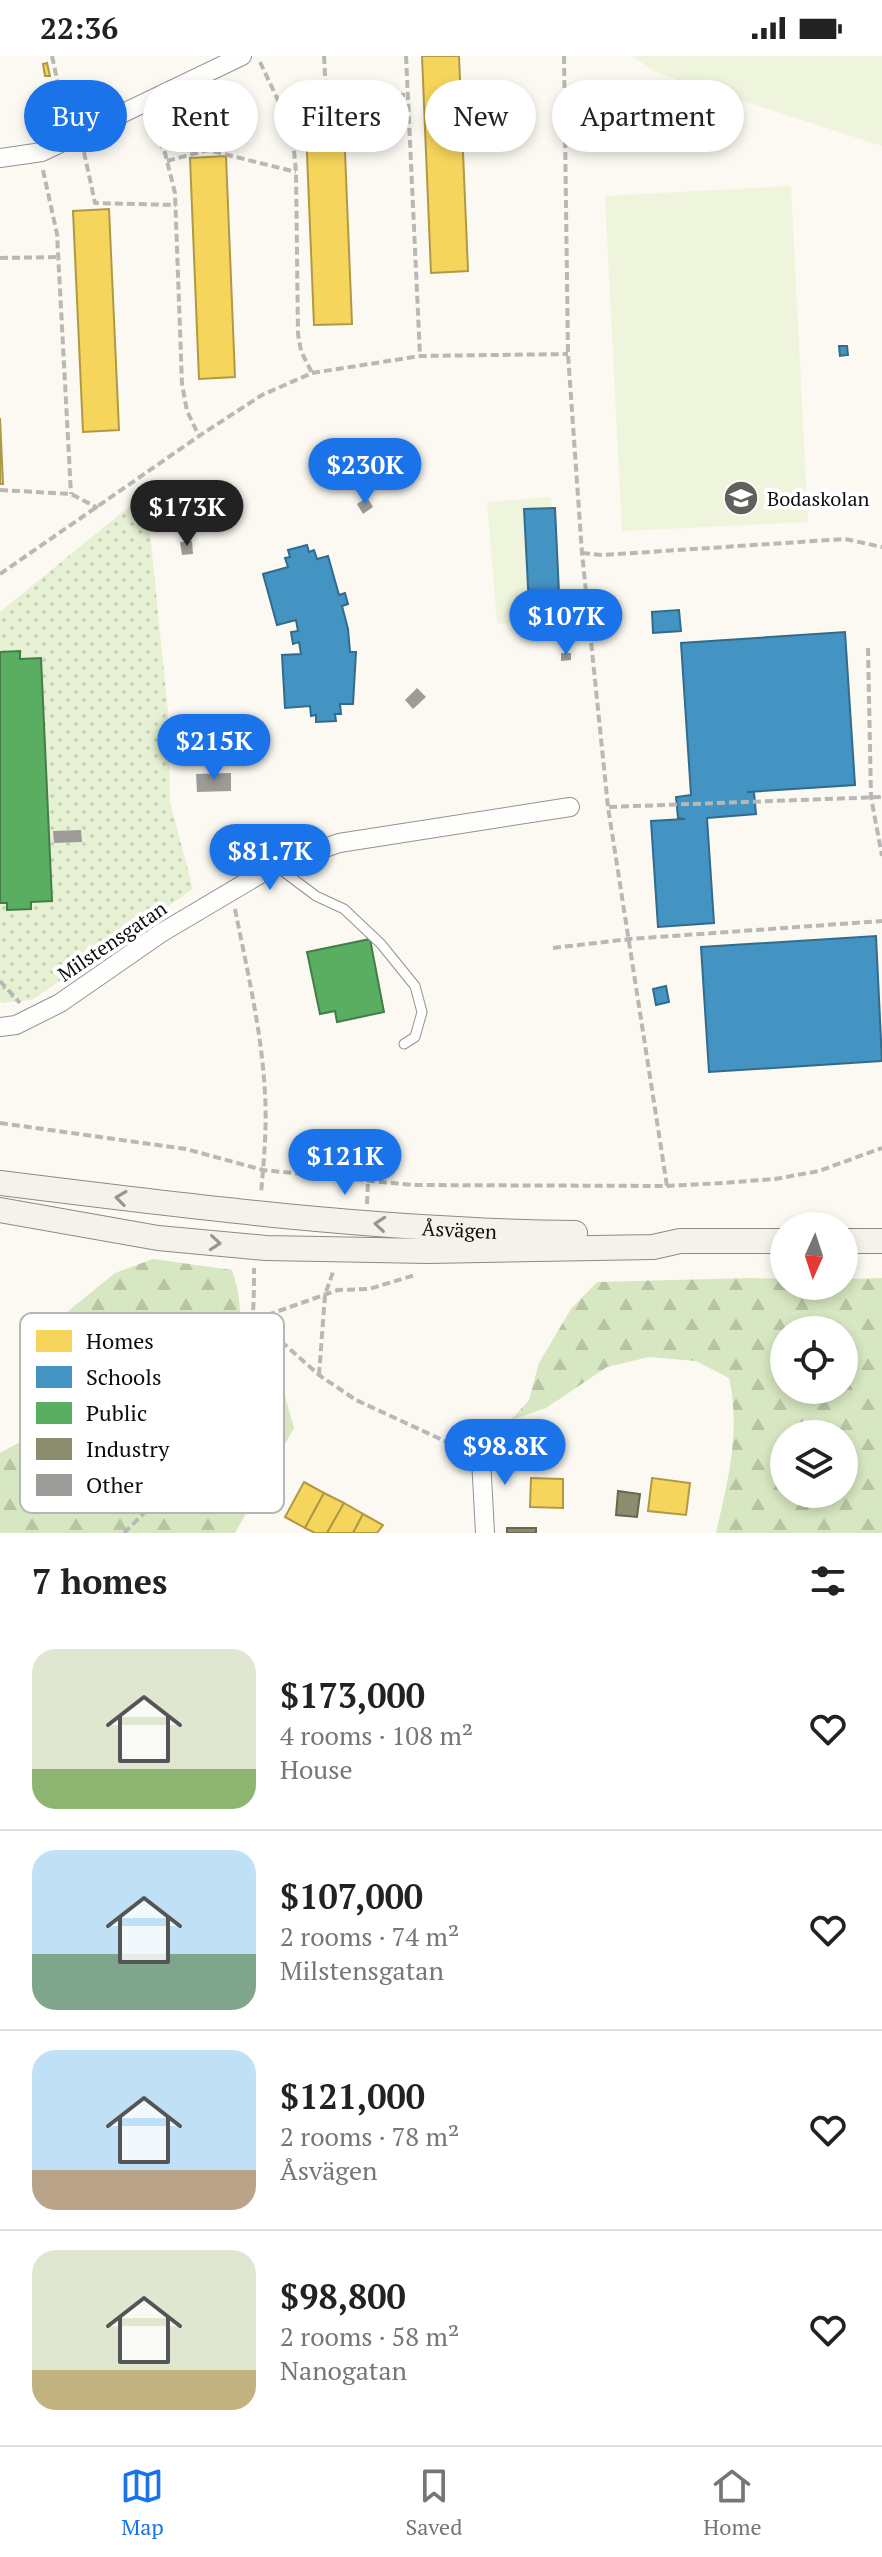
<!DOCTYPE html>
<html lang="en">
<head>
<meta charset="utf-8">
<style>
  body { margin:0; font-family:"PT Serif",serif; background:#f6f6f6; color:#222; height:100vh; display:flex; flex-direction:column; font-size:30px; white-space:nowrap }
  * { box-sizing:border-box; margin:0 }
  p { font-size:26px; color:#767676 }
  .icon { flex:none; width:44px; height:44px; fill:none; stroke:currentColor; stroke-width:2; stroke-linecap:round; stroke-linejoin:round }
  .map { position:relative; height:1477px; overflow:hidden }
  .side { display:flex; flex-direction:column; background:#fff; flex:1 }
  .side>* { flex:none }
  .guide { position:absolute; left:24px; top:24px; width:834px; height:72px; display:flex; gap:16px }
  .needle { width:52px; rotate:183deg }
  .fabs { position:absolute; left:770px; top:1156px; display:grid; gap:16px }
  .fabs a { display:grid; place-items:center; width:88px; height:88px; border-radius:50%; background:#fff; box-shadow:0 4px 12px #0003; font-size:40px }
  .price { position:absolute; translate:-50% -68px; padding:0 18px; border-radius:28px; background:#1a73e8; color:#fff; font-size:26px; line-height:52px; filter:drop-shadow(0 2px 4px #0008) }
  .price::after { content:''; position:absolute; left:50%; top:48px; width:24px; height:18px; margin-left:-12px; background:inherit; clip-path:polygon(0 0,100% 0,50% 100%) }
  .price.active { background:#222; color:#fff }
  ul { padding:0; list-style:none }
  li { display:flex; align-items:center; gap:24px; height:200px; padding:0 32px }
  li+li { border-top:2px solid #e0e0e0 }
  li span { display:grid; place-items:center; flex:none; width:224px; height:160px; border-radius:24px; color:#555 }
  li>.icon { margin-inline-start:auto }
  span .icon { width:96px; height:96px; fill:#fffc; stroke-width:1 }
  li b { font-size:34px }
  h2 { display:flex; justify-content:space-between; align-items:center; height:96px; padding:0 32px; font-size:34px }
  .pill { padding:0 28px; border-radius:36px; background:#fff; box-shadow:0 4px 12px #0003; font-size:28px; line-height:72px }
  .pill.active { background:#1a73e8; color:#fff }
  .status { display:flex; justify-content:space-between; align-items:center; height:56px; padding:0 40px; background:#fff; direction:ltr }
  .status svg { height:22px; fill:currentColor }
  .tab-bar { display:flex; justify-content:space-around; align-items:center; height:112px; border-top:2px solid #e0e0e0; background:#fff; font-size:22px; color:#767676 }
  .tab-bar a { display:grid; justify-items:center; gap:4px }
  .tab-bar .active { color:#1a73e8 }
  .map>svg:first-child { display:block }
</style>
</head>
<body>
<div class="status"><b>22:36</b><svg viewBox="0 0 49 12"><path d="M0 12V9h3v3zM5 12V6h3v6zM10 12V3h3v9zM15 12V0h3v12zM26 1h20v11H26zM47 4h2v5h-2z"/></svg></div>
<div class="map">
<svg width="882" height="1477" viewBox="0 0 882 1477">
  <defs>
    <pattern id="forest-firs" width="22" height="20" patternUnits="userSpaceOnUse" patternTransform="scale(2)"><rect width="22" height="20" fill="#d7e7c1"/><path d="M5 1l3.5 6h-7zM16 11l3.5 6h-7z" fill="#b7c5a5"/></pattern>
    <pattern id="park-dots" width="8" height="8" patternUnits="userSpaceOnUse" patternTransform="scale(2)"><rect width="8" height="8" fill="#e6f0d3"/><path d="M2 2h.1M6 6h.1" fill="none" stroke="#c4cdb4" stroke-width="1.8" stroke-linecap="round"/></pattern>
  </defs>
  <rect width="100%" height="100%" fill="#fbf9f2"/>
  <g fill="url(#forest-firs)" fill-rule="evenodd">
    <polygon points="153,1203 232,1214 238,1235 242,1272 264,1288 276,1309 294,1372 235,1477 0,1477 0,1397 49,1370 60,1338 29,1287 115,1217"/>
    <path d="M 751,1222 L 784,1223 L 784,1230 L 844,1230 L 844,1223 L 882,1222 L 882,1477 L 716,1477 C 728,1424 741,1375 729,1322 L 696,1305 L 649,1301 L 607,1311 L 546,1352 L 511,1364 L 529,1344 L 539,1307 L 571,1253 L 597,1226 ZM 784,1274 L 844,1274 L 844,1334 L 784,1334 ZM 784,1378 L 844,1378 L 844,1438 L 784,1438 Z"/>
  </g>
  <polygon fill="url(#park-dots)" points="146,437 168,656 170,746 193,833 32,944 0,947 0,556"/>
  <g fill="#eff4dc">
    <polygon points="632,0 882,0 882,90 657,17"/>
    <polygon points="791,130 808,466 622,475 605,140"/>
    <polygon points="551,441 561,564 497,568 487,446"/>
  </g>
  <g fill="#f6d55c" stroke="#b09944" stroke-width="2">
    <polygon points="422,0 459,0 468,215 431,217"/>
    <polygon points="47,7 50,20 45,20 43,8"/>
    <polygon points="343,47 352,268 314,269 305,48"/>
    <polygon points="226,100 235,321 199,323 190,102"/>
    <polygon points="109,153 119,374 83,376 73,155"/>
    <polygon points="0,362 3,428 0,428"/>
    <polygon points="531,1422 563,1423 563,1452 530,1451"/>
    <polygon points="652,1422 690,1427 686,1459 648,1455"/>
    <polygon points="304,1426 324,1437 305,1472 285,1461"/>
    <polygon points="324,1437 344,1447 327,1477 315,1477 305,1472"/>
    <polygon points="344,1447 363,1458 353,1477 327,1477"/>
    <polygon points="363,1458 383,1469 377,1477 353,1477"/>
  </g>
  <g fill="#4393c3" stroke="#336b8c" stroke-width="2">
    <polygon points="839,290 847,290 848,299 840,300"/>
    <polygon points="555,452 560,559 548,559 547,550 529,550 524,453"/>
    <polygon points="307,489 309,496 314,494 317,503 328,500 339,539 345,537 348,548 342,550 348,573 350,596 356,596 353,648 340,648 341,658 335,658 336,665 316,666 316,659 311,660 310,650 285,652 282,599 301,598 299,586 293,588 291,576 298,575 296,564 277,569 263,518 288,511 285,502 290,501 288,494"/>
    <polygon points="679,554 681,575 653,577 652,556"/>
    <polygon points="845,576 855,729 747,736 754,736 756,758 707,762 714,867 658,871 651,765 685,763 678,762 676,741 691,739 681,587"/>
    <polygon points="876,880 882,1005 709,1016 701,891"/>
    <polygon points="666,930 669,946 656,949 653,933"/>
  </g>
  <g fill="#5aae61" stroke="#437e48" stroke-width="2">
    <polygon points="20,595 20,603 41,602 52,845 31,846 31,853 7,854 7,847 0,847 0,596"/>
    <polygon points="370,883 384,956 337,966 335,955 320,958 307,896"/>
  </g>
  <g fill="#8c8c6e" stroke="#666651" stroke-width="2">
    <polygon points="618,1435 640,1438 637,1461 616,1459"/>
    <rect x="507" y="1472" width="29" height="5"/>
  </g>
  <g fill="#9e9c98">
    <polygon points="367,441 373,451 363,458 357,448"/>
    <polygon points="192,485 193,498 182,499 180,486"/>
    <polygon points="561,597 571,597 571,604 561,605"/>
    <polygon points="417,632 426,641 413,653 405,644"/>
    <polygon points="231,717 231,735 197,736 196,718"/>
    <polygon points="81,774 82,786 54,787 53,775"/>
  </g>
  <g fill="none" stroke-linecap="round" stroke-linejoin="round">
    <g stroke="#949390" stroke-width="11">
      <polyline id="lane" points="276,810 316,840 344,853 381,888 415,930 422,956 415,981 404,988"/>
    </g>
    <g stroke="#949390" stroke-width="20">
      <g id="street">
        <polyline points="0,102 42,96 242,0"/>
        <polyline points="0,971 16,969 60,947 161,877 274,810 339,787 570,751"/>
        <polyline points="480,1384 485,1477"/>
      </g>
    </g>
    <g stroke="#8b8a87" stroke-width="26">
      <g id="secondary">
        <path id="s1" d="M 0,1127 C 191,1151 383,1175 575,1177"/>
        <polyline points="0,1154 158,1182 266,1192 428,1195 653,1191 680,1185 784,1185"/>
        <polyline points="844,1185 882,1185"/>
      </g>
    </g>
    <g stroke="#b8b8b6" stroke-width="4" stroke-dasharray="8 4" stroke-linecap="butt">
      <polyline points="52,0 66,65"/>
      <polyline points="324,0 326,37 407,39"/>
      <polyline points="406,0 420,300"/>
      <polyline points="564,0 568,298 582,497 608,751 667,1130"/>
      <polyline points="260,6 292,74 296,116 298,278 301,295 312,317"/>
      <polyline points="208,37 208,94"/>
      <polyline points="283,52 326,37"/>
      <polyline points="148,63 165,97 175,137 182,328 187,355 199,380"/>
      <polyline points="84,96 95,147 176,149"/>
      <polyline points="167,105 208,94 296,116"/>
      <polyline points="43,114 57,178 71,438"/>
      <polyline points="0,202 58,201"/>
      <polyline points="0,434 71,438 98,452"/>
      <polyline points="582,497 603,499 845,483 882,491"/>
      <polyline points="0,518 199,380 262,339 312,317 420,300 568,298"/>
      <polyline points="868,592 871,741 882,800"/>
      <polyline points="609,751 882,741"/>
      <path d="M 235,853 C 247,914 262,976 265,1038 C 267,1071 264,1104 261,1137"/>
      <polyline points="553,892 630,883 882,865"/>
      <polyline points="0,925 20,947"/>
      <polyline points="0,1067 186,1093 263,1114 412,1129 667,1130 722,1127 775,1123 819,1115 882,1092"/>
      <polyline points="367,1148 368,1126"/>
      <polyline points="256,1263 338,1234 369,1233 415,1219"/>
      <polyline points="254,1264 256,1263 319,1319 356,1344 462,1393"/>
      <polyline points="319,1319 325,1239 333,1216"/>
      <path d="M 124,1477 C 186,1416 239,1358 252,1267 C 254,1249 254,1230 254,1212"/>
    </g>
    <use href="#lane" stroke="#fefefd" stroke-width="9"/>
    <use href="#street" stroke="#fefefd" stroke-width="18"/>
    <use href="#secondary" stroke="#f4f2ea" stroke-width="24"/>
  </g>
  <defs><path id="oneway-chevron" d="M-2-3.5L2.5 0L-2 3.5" fill="none" stroke-width="1.6" stroke-linecap="round" stroke-linejoin="round" transform="scale(2)"/></defs>
  <g stroke="#989692">
    <use href="#oneway-chevron" transform="translate(121 1142) rotate(-173)"/>
    <use href="#oneway-chevron" transform="translate(380 1168) rotate(-175)"/>
    <use href="#oneway-chevron" transform="translate(215 1187) rotate(5)"/>
  </g>
  <defs>
    <g id="school-disc" transform="scale(1.8)"><circle r="9.5" fill="#60605d" stroke="#fff"/><path d="M0-5L7-2L0 1L-7-2ZM-4 1L0 2.5L4 1V4Q0 6-4 4Z" fill="#fff"/></g>
  </defs>
  <g fill-rule="evenodd">
    <use href="#school-disc" x="741" y="442"/>
  </g>
  <g text-anchor="middle" dominant-baseline="central" stroke-width="8" stroke-linejoin="round" paint-order="stroke">
    <g font-size="20" fill="#0d0d0d" stroke="#fff" text-anchor="start">
      <text x="767" y="442">Bodaskolan</text>
    </g>
    <g font-size="20" fill="#0d0d0d" stroke="#fff">
      <text transform="translate(112 885) rotate(-34)">Milstensgatan</text>
      <text stroke="none"><textPath href="#s1" startOffset="462">Åsvägen</textPath></text>
    </g>
  </g>
  <rect x="20" y="1257" width="264" height="200" rx="12" fill="#fff" stroke="#b6b6b6" stroke-width="2"/>
  <rect x="36" y="1274" width="36" height="22" fill="#f6d55c"/>
  <rect x="36" y="1310" width="36" height="22" fill="#4393c3"/>
  <rect x="36" y="1346" width="36" height="22" fill="#5aae61"/>
  <rect x="36" y="1382" width="36" height="22" fill="#8c8c6e"/>
  <rect x="36" y="1418" width="36" height="22" fill="#9e9c98"/>
  <g font-size="22" fill="#0d0d0d">
    <text x="86" y="1293">Homes</text>
    <text x="86" y="1329">Schools</text>
    <text x="86" y="1365">Public</text>
    <text x="86" y="1401">Industry</text>
    <text x="86" y="1437">Other</text>
  </g>
</svg>
<div class="fabs">
<a><svg class="needle" viewBox="-14 -14 28 28"><path d="M0-13l5 13h-10z" fill="#e53935"/><path d="M0 13l5-13h-10z" fill="#767676"/></svg></a>
<a><svg class="icon" aria-label="locate" viewBox="0 0 24 24"><circle cx="12" cy="12" r="6"/><path d="M12 2v4M12 18v4M2 12h4M18 12h4"/></svg></a>
<a><svg class="icon" aria-label="layers" viewBox="0 0 24 24"><path d="M12 4l9 5-9 5-9-5zM3 14l9 5 9-5"/></svg></a>
</div>
<b class="price" style="left:365px;top:450px">$230K</b>
<b class="price active" style="left:187px;top:492px">$173K</b>
<b class="price" style="left:566px;top:601px">$107K</b>
<b class="price" style="left:214px;top:726px">$215K</b>
<b class="price" style="left:270px;top:836px">$81.7K</b>
<b class="price" style="left:345px;top:1141px">$121K</b>
<b class="price" style="left:505px;top:1431px">$98.8K</b>
<div class="guide">
<a class="pill active">Buy</a>
<a class="pill">Rent</a>
<a class="pill">Filters</a>
<a class="pill">New</a>
<a class="pill">Apartment</a>
</div>
</div>
<section class="side">
<h2>7 homes<svg class="icon" aria-label="filters" viewBox="0 0 24 24"><path d="M4 7h16M4 17h16"/><circle cx="9" cy="7" r="2"/><circle cx="15" cy="17" r="2"/></svg></h2>
<ul>
<li><span style="background:linear-gradient(#dfe7d0 75%,#8fb573 0)"><svg class="icon" aria-label="home" viewBox="0 0 24 24"><path d="M3 11l9-7 9 7M6 9v11h12V9"/></svg></span><div><b>$173,000</b><p>4 rooms · 108 m²</p><p>House</p></div><svg class="icon" aria-label="heart" viewBox="0 0 24 24"><path d="M12 20l-8-8c-3-5 5-10 8-4 3-6 11-1 8 4z"/></svg></li>
<li><span style="background:linear-gradient(#bfe0f5 65%,#7fa58c 0)"><svg class="icon" aria-label="home" viewBox="0 0 24 24"><path d="M3 11l9-7 9 7M6 9v11h12V9"/></svg></span><div><b>$107,000</b><p>2 rooms · 74 m²</p><p>Milstensgatan</p></div><svg class="icon" aria-label="heart" viewBox="0 0 24 24"><path d="M12 20l-8-8c-3-5 5-10 8-4 3-6 11-1 8 4z"/></svg></li>
<li><span style="background:linear-gradient(#bfe0f5 75%,#b9a48a 0)"><svg class="icon" aria-label="home" viewBox="0 0 24 24"><path d="M3 11l9-7 9 7M6 9v11h12V9"/></svg></span><div><b>$121,000</b><p>2 rooms · 78 m²</p><p>Åsvägen</p></div><svg class="icon" aria-label="heart" viewBox="0 0 24 24"><path d="M12 20l-8-8c-3-5 5-10 8-4 3-6 11-1 8 4z"/></svg></li>
<li><span style="background:linear-gradient(#dfe7d0 75%,#c2b280 0)"><svg class="icon" aria-label="home" viewBox="0 0 24 24"><path d="M3 11l9-7 9 7M6 9v11h12V9"/></svg></span><div><b>$98,800</b><p>2 rooms · 58 m²</p><p>Nanogatan</p></div><svg class="icon" aria-label="heart" viewBox="0 0 24 24"><path d="M12 20l-8-8c-3-5 5-10 8-4 3-6 11-1 8 4z"/></svg></li>
</ul>
</section>
<nav class="tab-bar">
<a class="active"><svg class="icon" aria-label="map" viewBox="0 0 24 24"><path d="M3 6l6-2 6 2 6-2v14l-6 2-6-2-6 2zM9 4v14M15 6v14"/></svg>Map</a>
<a><svg class="icon" aria-label="saved" viewBox="0 0 24 24"><path d="M7 4h10v16l-5-4-5 4z"/></svg>Saved</a>
<a><svg class="icon" aria-label="home" viewBox="0 0 24 24"><path d="M3 11l9-7 9 7M6 9v11h12V9"/></svg>Home</a>
</nav>
</body>
</html>
